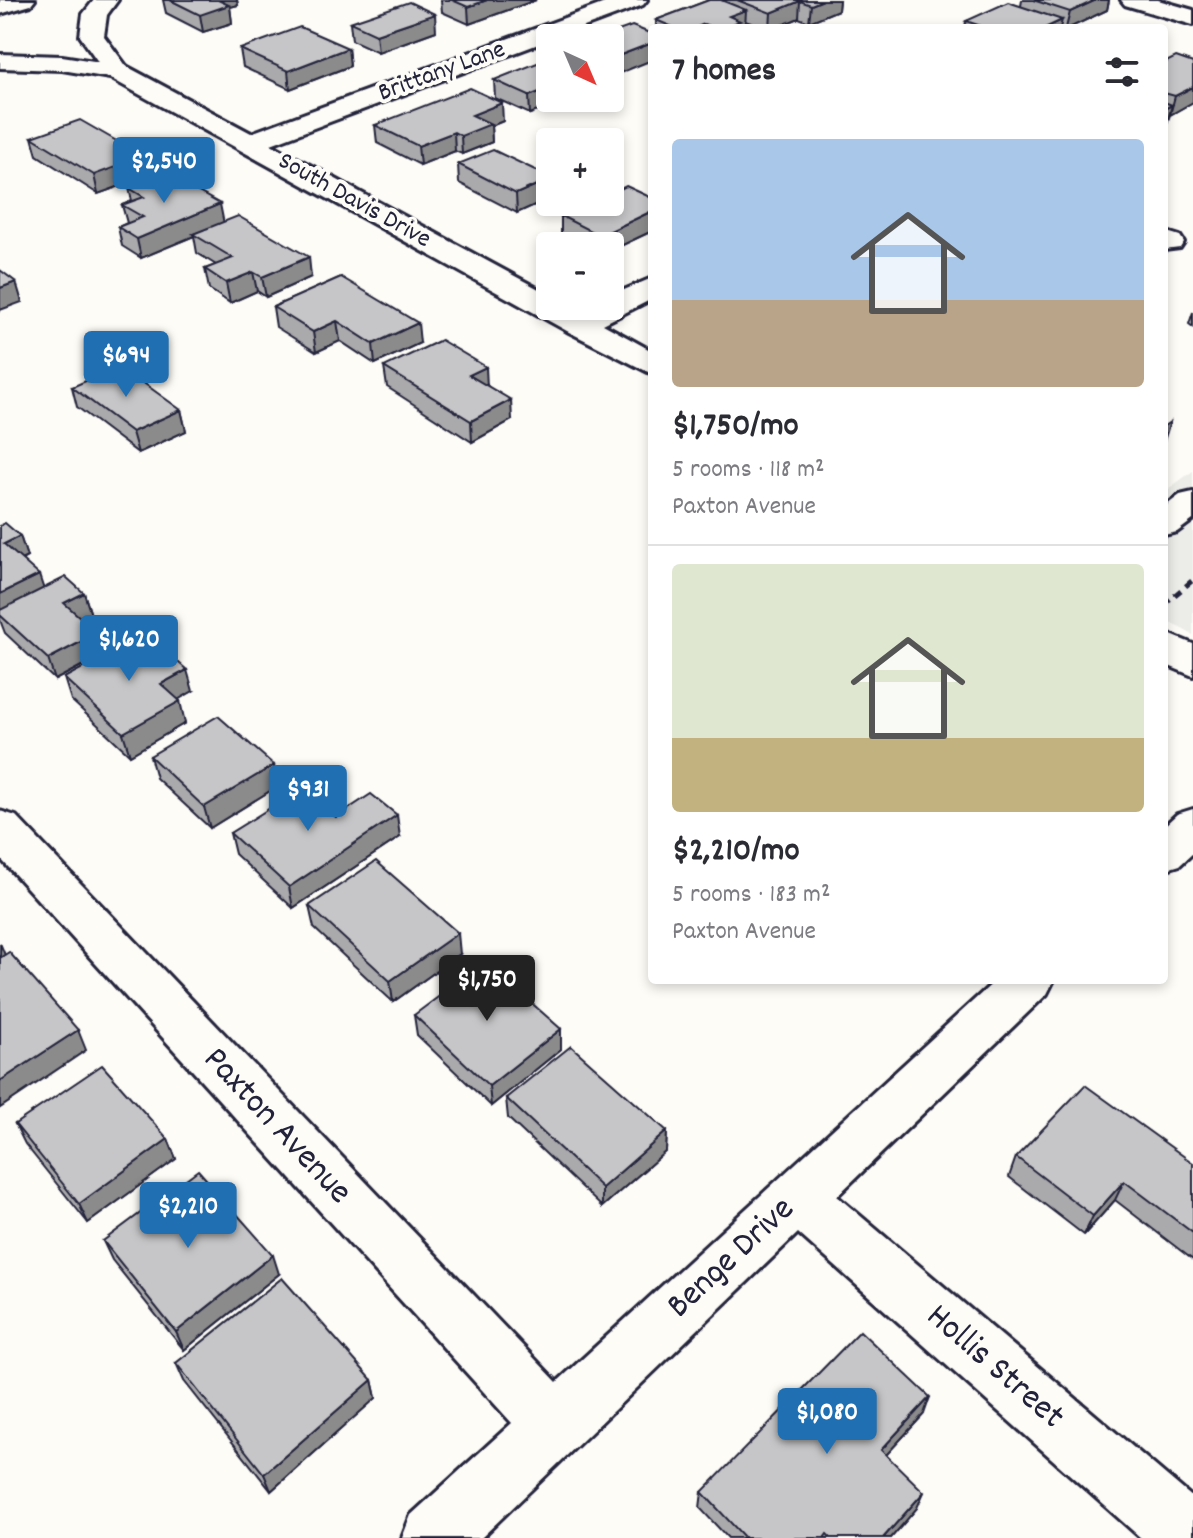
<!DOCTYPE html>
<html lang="en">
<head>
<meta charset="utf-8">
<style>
  body { margin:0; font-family:Dekko,sans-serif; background:#f7f7f7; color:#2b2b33; height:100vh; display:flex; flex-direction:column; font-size:30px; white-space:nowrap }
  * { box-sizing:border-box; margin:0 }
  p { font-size:26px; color:#7c7c81 }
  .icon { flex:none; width:44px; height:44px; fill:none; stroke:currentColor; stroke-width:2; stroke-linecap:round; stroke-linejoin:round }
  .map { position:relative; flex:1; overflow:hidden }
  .side { position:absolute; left:648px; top:24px; width:520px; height:960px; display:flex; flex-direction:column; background:#fff; border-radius:8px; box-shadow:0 4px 12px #0003 }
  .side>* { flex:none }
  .needle { width:52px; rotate:136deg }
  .controls { position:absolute; left:536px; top:24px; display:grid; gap:16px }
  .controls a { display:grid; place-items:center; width:88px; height:88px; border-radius:8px; background:#fff; box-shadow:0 4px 12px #0003; font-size:40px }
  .price { position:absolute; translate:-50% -68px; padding:0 18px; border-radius:8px; background:#1f6fb2; color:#fff; font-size:26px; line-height:52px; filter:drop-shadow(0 2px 4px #0008) }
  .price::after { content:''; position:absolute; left:50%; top:48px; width:24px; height:18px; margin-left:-12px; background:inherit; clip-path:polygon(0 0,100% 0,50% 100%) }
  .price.current { background:#222; color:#fff }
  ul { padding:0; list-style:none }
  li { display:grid; align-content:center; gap:16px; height:424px; padding:0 24px }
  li+li { border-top:2px solid #e1e1e2 }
  li span { display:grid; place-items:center; height:248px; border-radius:8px; color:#555 }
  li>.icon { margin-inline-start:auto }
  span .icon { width:144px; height:144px; fill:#fffc; stroke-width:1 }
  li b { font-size:34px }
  h2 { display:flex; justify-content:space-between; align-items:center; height:96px; padding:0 24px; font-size:34px }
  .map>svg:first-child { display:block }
</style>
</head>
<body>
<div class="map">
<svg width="1193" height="1538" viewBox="0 0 1193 1538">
  <rect width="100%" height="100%" fill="#fdfcf7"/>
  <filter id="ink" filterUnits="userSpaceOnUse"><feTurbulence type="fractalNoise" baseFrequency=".0125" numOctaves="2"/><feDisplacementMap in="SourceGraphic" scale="16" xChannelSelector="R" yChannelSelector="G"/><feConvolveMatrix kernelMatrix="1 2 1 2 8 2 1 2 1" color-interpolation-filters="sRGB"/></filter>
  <g filter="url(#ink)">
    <polygon fill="#ecece9" points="1193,471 1193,635 1164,619 1164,492"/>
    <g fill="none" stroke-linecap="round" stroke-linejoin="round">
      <g stroke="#22223b" stroke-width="6">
        <g id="minor">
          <polygon points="613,0 647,0 643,5 271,144 550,295 550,306 570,306 579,311 589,306 610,306 610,296 652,278 652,299 603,324 652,351 652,374 567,331 110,78 62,70 0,68 0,54 62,56 126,66 251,133"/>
          <polygon points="1121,0 1158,0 1193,10 1193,25 1125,5"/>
          <polygon points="1164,231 1180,236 1184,242 1180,248 1164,250"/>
          <polygon points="1193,492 1193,520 1177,532 1164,535 1164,507 1180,495"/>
          <polygon points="1164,632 1193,644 1193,676 1164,664"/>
          <polygon points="1193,809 1193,853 1180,865 1164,870 1164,826 1177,814"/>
          <polygon points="0,811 16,816 557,1382 996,980 1054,980 1047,994 837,1196 1193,1498 1193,1538 1141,1538 798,1233 481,1538 402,1538 411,1515 512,1423 0,858"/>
        </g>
      </g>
      <g stroke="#22223b" stroke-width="6">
        <g id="major">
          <polygon points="0,0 35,0 31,5 0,14"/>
          <polygon points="94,0 118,0 107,15 104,36 130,71 126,76 108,76 80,36 83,14"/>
        </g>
      </g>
      <polyline stroke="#22223b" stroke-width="5" stroke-dasharray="8 6" stroke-linecap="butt" points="1164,604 1193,580"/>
      <use href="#minor" fill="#fdfcf7" fill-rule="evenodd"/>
      <use href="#major" fill="#fdfcf7" fill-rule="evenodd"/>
    </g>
    <g fill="#aaaaac" stroke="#22223b" stroke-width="2">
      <polygon points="163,0 237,0 238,5 230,7 232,23 203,32 166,13"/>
      <polygon points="441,0 536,0 469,24 442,12"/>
      <polygon points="709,0 839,0 838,10 809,22 799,18 775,28 765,28 745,21 745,27 742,28 656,28 656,20"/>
      <polygon points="1022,0 1109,0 1107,10 1069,28 965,28 966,21 1021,6"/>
      <polygon points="350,22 436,31 378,52 352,40"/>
      <polygon points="348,48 350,66 290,89 243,67 240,49"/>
      <polygon points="1164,63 1193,63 1193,102 1170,115 1167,123 1164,125"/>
      <polygon points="494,80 550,98 570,98 530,114 495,98"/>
      <polygon points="503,121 491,126 492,142 462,154 455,151 420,165 377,143 375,125"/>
      <polygon points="32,137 129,159 132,161 137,180 98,194 37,155"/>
      <polygon points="458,164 550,177 550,198 517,213 459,183"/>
      <polygon points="129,188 224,222 311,277 266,297 257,291 230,303 209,289 205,269 216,265 197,253 194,236 141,258 122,246 118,227 127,223 122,205 132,201"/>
      <polygon points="652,198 652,231 610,251 610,246 582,246 561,235 561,216"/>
      <polygon points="341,277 420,343 375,364 340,341 316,352 276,327 273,307"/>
      <polygon points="1193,312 1193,327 1189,324"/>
      <polygon points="384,367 487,385 512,420 472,442 387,387"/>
      <polygon points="72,387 181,410 186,431 138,453 77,407"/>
      <polygon points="651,523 652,523 652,545 651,544"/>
      <polygon points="0,526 20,536 27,557 22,560 44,589 84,593 91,615 82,619 104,654 55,680 5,633 0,620"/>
      <polygon points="64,678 193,691 178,699 185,723 130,755 71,700"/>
      <polygon points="150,756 278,786 210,828 156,778"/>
      <polygon points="336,817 400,837 293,908 235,854 230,833"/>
      <polygon points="309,906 460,954 393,1002 314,928"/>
      <polygon points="414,1015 561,1029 561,1049 491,1106 417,1035"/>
      <polygon points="506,1098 667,1131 666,1151 602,1207 508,1118"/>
      <polygon points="15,1124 168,1139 176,1159 88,1223 25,1144"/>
      <polygon points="1016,1157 1193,1163 1193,1260 1115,1200 1084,1235 1009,1177"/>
      <polygon points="103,1241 279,1274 184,1350 112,1260"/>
      <polygon points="176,1363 372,1380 376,1398 271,1491 184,1381"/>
      <polygon points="924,1414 886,1455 917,1508 891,1538 728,1538 700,1508 702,1492"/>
    </g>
    <g fill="#8b8b8c" stroke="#22223b" stroke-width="2">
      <polygon points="210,0 237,0 238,5 230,7 232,23 203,32 200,15"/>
      <polygon points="487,0 536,0 469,24 468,7"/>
      <polygon points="823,0 839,0 838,10 809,22 811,5"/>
      <polygon points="1096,0 1109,0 1107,10 1069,28 1066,28 1070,12"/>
      <polygon points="800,1 799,18 775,28 770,28 771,13"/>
      <polygon points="746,10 745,27 742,28 722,28 729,16"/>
      <polygon points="435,14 436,31 378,52 376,34"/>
      <polygon points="1062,20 1060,28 1045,28"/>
      <polygon points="652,43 652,60 610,77 610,59"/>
      <polygon points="348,48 350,66 290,89 288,71"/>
      <polygon points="1193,87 1193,102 1170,115 1175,96"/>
      <polygon points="550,88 550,98 570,98 530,114 529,96"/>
      <polygon points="502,103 503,121 491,126 492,142 462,154 461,136 472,115"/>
      <polygon points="1172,105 1167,123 1164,125 1164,109"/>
      <polygon points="454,132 455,151 420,165 418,146"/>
      <polygon points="127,147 130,162 132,161 137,180 98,194 94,175 116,151"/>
      <polygon points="550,179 550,198 517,213 516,194"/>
      <polygon points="220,204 224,224 193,234 194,236 141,258 137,239"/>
      <polygon points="652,211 652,231 610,251 610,246 600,246 600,236"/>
      <polygon points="309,257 311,277 266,297 262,277"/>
      <polygon points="253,272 257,291 230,303 226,283"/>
      <polygon points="16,282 22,302 0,310 0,288"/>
      <polygon points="337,321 340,341 316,352 313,332"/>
      <polygon points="418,323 420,343 375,364 373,344"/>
      <polygon points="486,367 487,387 469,375"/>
      <polygon points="511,400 512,420 472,442 471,421"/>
      <polygon points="181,410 186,431 138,453 132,432"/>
      <polygon points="1170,422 1164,441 1164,426"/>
      <polygon points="20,536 27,557 11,565 4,544"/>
      <polygon points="39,575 46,596 0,615 0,594"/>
      <polygon points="84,593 91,615 71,625 64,603"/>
      <polygon points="98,633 104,654 55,680 48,659"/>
      <polygon points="187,670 193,691 167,706 161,684"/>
      <polygon points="180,701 185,723 130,755 123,733"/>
      <polygon points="274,765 278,786 210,828 204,807"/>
      <polygon points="397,815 400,837 293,908 289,887"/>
      <polygon points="458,933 460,954 393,1002 390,981"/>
      <polygon points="0,943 5,955 0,958"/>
      <polygon points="561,1029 561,1049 491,1106 489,1086"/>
      <polygon points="78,1030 86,1050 0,1108 0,1081"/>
      <polygon points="667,1131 666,1151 602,1207 602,1188"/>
      <polygon points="168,1139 176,1159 88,1223 79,1204"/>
      <polygon points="1124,1181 1115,1200 1084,1235 1093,1216"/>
      <polygon points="273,1255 279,1274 184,1350 176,1332"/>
      <polygon points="372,1380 376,1398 271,1491 264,1474"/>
      <polygon points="930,1397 924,1414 875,1467 881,1450"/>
      <polygon points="924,1492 917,1508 891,1538 883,1538"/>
    </g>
    <g fill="#c6c6c8" stroke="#22223b" stroke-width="2">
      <polygon points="170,0 218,0 229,5 200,15"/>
      <polygon points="452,0 487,0 468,7"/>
      <polygon points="709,0 721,0 746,10 729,16 740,21 722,28 714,28 704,24 695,28 675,28 656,20"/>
      <polygon points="737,0 823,0 811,5 800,1 771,13"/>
      <polygon points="1033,0 1096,0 1070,12"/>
      <polygon points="409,2 435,14 376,34 350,22"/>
      <polygon points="1008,2 1062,20 1045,28 987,28 966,21"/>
      <polygon points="632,26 652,34 652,43 610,59 610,38 599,38"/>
      <polygon points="300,27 348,48 288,71 240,49"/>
      <polygon points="1176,57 1193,63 1193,87 1175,96 1164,93 1164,63"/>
      <polygon points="550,58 550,88 529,96 494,80"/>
      <polygon points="470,88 502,103 472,115 491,124 461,136 454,132 418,146 375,125"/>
      <polygon points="1164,102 1172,105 1164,109"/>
      <polygon points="80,120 127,147 116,151 132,161 94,175 32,137"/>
      <polygon points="493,150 550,177 550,179 516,194 458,164"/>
      <polygon points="166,174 220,204 137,239 118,227 143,217 122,205 144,197 129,188"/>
      <polygon points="626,186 652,198 652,211 600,236 561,216 591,202 610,202 610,194"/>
      <polygon points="238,216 309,257 262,277 253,272 226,283 205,269 233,258 193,234"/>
      <polygon points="0,270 16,282 0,288"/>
      <polygon points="341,277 418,323 373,344 337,321 313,332 273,307"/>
      <polygon points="441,340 486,367 469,375 511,400 471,421 384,367"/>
      <polygon points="120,366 181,410 132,432 72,387"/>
      <polygon points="5,523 20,536 4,544 39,575 0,594 0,526"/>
      <polygon points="66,577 84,593 64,603 98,633 48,659 0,615 0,610"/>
      <polygon points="146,634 187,670 161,684 180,701 123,733 64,678"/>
      <polygon points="218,716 274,765 204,807 150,756"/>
      <polygon points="302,788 336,817 371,794 397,815 289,887 230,833"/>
      <polygon points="376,861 458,933 390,981 309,906"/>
      <polygon points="9,952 78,1030 0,1081 0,958"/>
      <polygon points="485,962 561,1029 489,1086 414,1015"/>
      <polygon points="571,1046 667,1131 602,1188 506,1098"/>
      <polygon points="102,1065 168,1139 79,1204 15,1124"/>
      <polygon points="1085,1085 1193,1163 1193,1233 1124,1181 1093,1216 1016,1157"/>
      <polygon points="198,1170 273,1255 176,1332 103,1241"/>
      <polygon points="282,1278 372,1380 264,1474 176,1363"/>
      <polygon points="860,1331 930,1397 881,1450 924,1492 883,1538 831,1538 827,1534 824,1538 745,1538 702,1492"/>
    </g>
  </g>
  <g text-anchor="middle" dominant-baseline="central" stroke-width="8" stroke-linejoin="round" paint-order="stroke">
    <g font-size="26" fill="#22223b" stroke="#fdfcf7">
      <text transform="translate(442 72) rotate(-20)">Brittany Lane</text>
      <text transform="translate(354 201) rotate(29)">South Davis Drive</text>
    </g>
    <g font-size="36" fill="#22223b" stroke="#fdfcf7">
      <text transform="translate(276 1127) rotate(47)">Paxton Avenue</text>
      <text transform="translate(732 1259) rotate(-43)">Benge Drive</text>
      <text transform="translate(994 1368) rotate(41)">Hollis Street</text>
    </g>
  </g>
</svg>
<div class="controls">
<a><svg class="needle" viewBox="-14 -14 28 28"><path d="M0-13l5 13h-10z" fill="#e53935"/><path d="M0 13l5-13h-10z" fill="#7c7c81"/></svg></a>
<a>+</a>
<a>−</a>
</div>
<b class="price" style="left:164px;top:205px">$2,540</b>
<b class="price" style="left:126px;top:399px">$694</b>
<b class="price" style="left:129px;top:683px">$1,620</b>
<b class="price" style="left:308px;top:833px">$931</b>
<b class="price current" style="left:487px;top:1023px">$1,750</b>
<b class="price" style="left:188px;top:1250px">$2,210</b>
<b class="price" style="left:827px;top:1456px">$1,080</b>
<section class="side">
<h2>7 homes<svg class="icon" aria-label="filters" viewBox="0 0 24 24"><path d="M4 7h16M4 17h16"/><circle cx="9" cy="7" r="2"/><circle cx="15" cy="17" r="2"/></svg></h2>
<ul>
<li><span style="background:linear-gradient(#a9c7e8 65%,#b9a48a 0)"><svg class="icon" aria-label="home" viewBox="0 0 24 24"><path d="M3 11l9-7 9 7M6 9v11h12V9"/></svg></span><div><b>$1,750/mo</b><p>5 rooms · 118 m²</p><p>Paxton Avenue</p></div></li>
<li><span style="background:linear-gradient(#dfe7d0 70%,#c2b280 0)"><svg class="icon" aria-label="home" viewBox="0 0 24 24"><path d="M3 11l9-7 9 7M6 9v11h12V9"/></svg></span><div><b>$2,210/mo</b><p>5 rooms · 183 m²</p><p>Paxton Avenue</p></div></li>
</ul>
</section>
</div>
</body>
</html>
